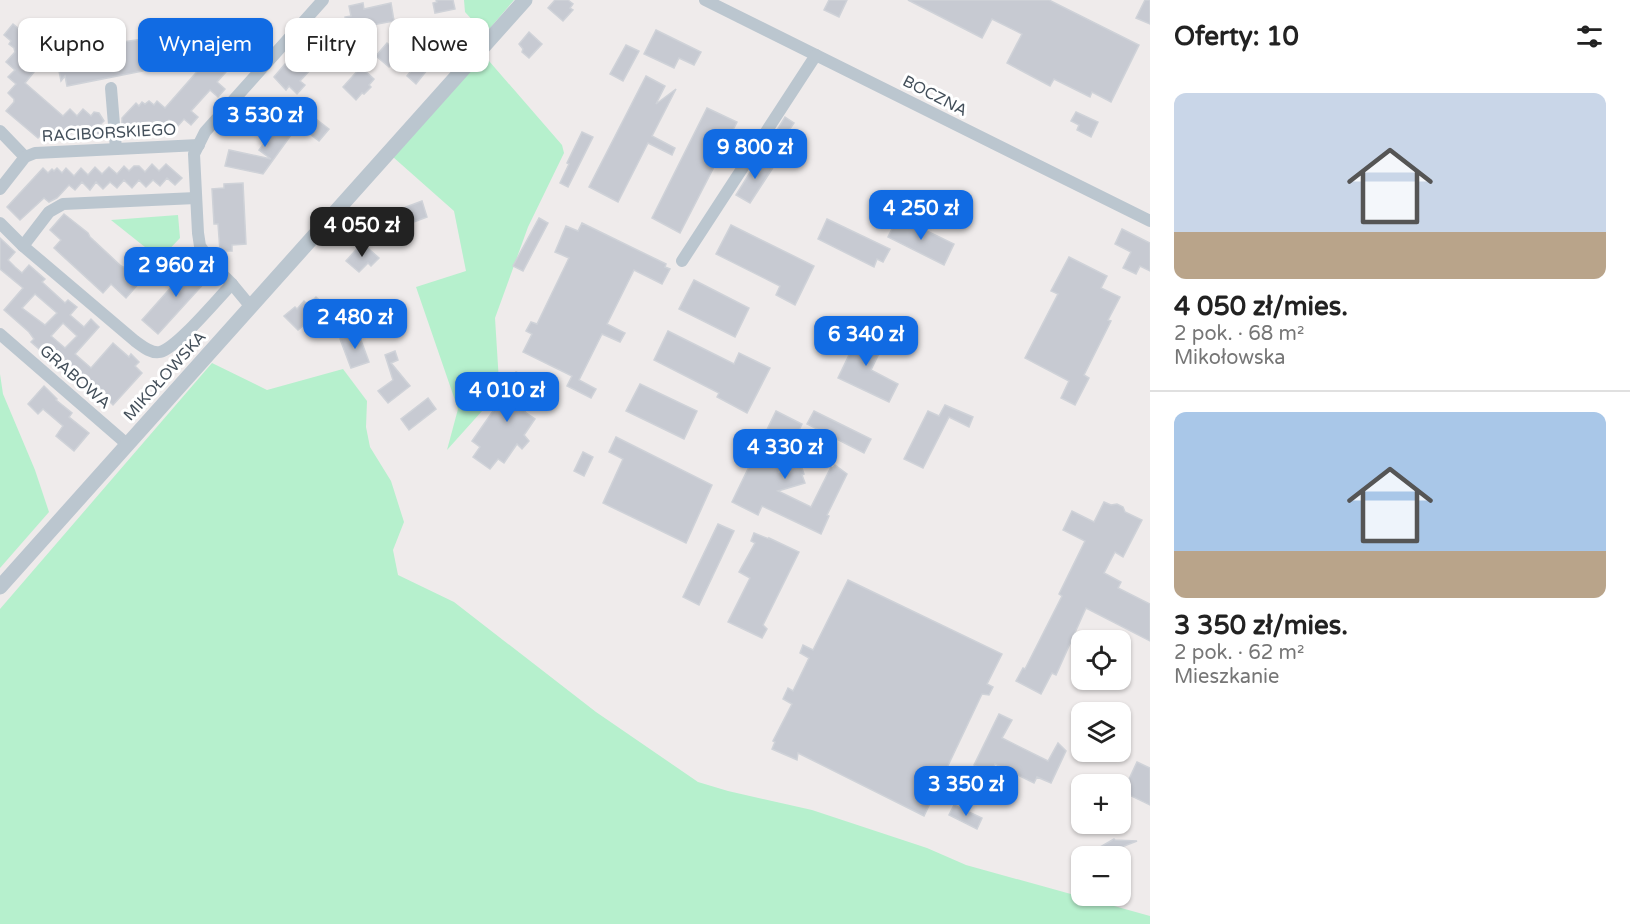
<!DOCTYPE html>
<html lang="pl">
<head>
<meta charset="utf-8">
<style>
  body { margin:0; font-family:"Varela Round",sans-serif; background:#f2f2f2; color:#222; height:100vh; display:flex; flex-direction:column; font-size:22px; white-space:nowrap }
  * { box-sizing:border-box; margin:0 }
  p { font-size:20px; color:#767676 }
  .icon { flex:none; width:33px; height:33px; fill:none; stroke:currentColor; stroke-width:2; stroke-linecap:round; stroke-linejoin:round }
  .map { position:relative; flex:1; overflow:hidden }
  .side { display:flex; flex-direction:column; background:#fff; width:480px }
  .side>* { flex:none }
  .top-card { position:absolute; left:18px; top:18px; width:570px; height:54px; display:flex; gap:12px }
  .controls { position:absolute; left:1071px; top:630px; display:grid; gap:12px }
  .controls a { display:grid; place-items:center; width:60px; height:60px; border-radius:12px; background:#fff; box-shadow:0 2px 4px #0004; font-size:30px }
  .price { position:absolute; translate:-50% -51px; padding:0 14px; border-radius:12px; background:#116be3; color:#fff; font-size:20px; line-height:39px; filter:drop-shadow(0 2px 3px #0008) }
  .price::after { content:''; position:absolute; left:50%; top:36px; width:18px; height:14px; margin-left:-9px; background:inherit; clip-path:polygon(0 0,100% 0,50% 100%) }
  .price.selected { background:#222; color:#fff }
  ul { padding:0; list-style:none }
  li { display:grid; align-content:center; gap:12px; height:318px; padding:0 24px }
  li+li { border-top:2px solid #e0e0e0 }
  li span { display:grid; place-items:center; height:186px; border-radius:12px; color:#555 }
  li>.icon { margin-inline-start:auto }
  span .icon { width:108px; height:108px; fill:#fffc; stroke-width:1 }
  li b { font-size:26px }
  h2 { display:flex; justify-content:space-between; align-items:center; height:72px; padding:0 24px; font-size:26px }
  .tag { padding:0 21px; border-radius:12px; background:#fff; box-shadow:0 2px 4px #0004; font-size:21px; line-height:54px }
  .tag.selected { background:#116be3; color:#fff }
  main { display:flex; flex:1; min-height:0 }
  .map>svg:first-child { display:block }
</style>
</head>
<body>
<main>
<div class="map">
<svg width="1150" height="924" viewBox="0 0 1150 924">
  <rect width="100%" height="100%" fill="#efebeb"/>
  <g fill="#b6f0cd">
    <polygon points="464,0 514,0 485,34 465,12"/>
    <polygon points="489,61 562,145 564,153 528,227 495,318 499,382 491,401 447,450 458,409 416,287 466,271 454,211 393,157 477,62"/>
    <polygon points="178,215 180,238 160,259 111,220"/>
    <polygon points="212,363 267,390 343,369 367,401 366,427 370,447 391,481 404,522 393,550 398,575 454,602 596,712 698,782 728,791 812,810 927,848 966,865 1150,916 1150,924 0,924 0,609"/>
    <polygon points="0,374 3,394 35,470 49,512 0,568"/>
  </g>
  <g fill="#c7cad2" stroke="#cfd2d8" stroke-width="1.5" fill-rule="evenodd">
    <polygon points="436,0 453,0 455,9 435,13 433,3 437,2"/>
    <polygon points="555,0 568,0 573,4 570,8 573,10 563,21 548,8"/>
    <polygon points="829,0 847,0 839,17 824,10"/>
    <polygon points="908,0 1049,0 1139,45 1111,102 1092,92 1090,97 1054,79 1050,86 1007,63 1022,34 992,19 982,38"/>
    <polygon points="1145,0 1150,0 1150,24 1136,18"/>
    <polygon points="363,3 364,9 391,3 394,21 367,26 371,29 348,33 345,17 351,16 349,6"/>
    <polygon points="256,19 268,30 251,48 239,36"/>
    <polygon points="323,20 338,34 318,55 321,58 300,81 305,85 297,94 289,86 286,90 274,77 285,64 287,67 318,34 314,31"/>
    <polygon points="13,24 18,28 21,26 25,26 29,33 26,36 33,43 26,51 34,58 28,64 34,72 25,83 63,116 70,109 77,116 83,109 91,116 94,112 99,113 104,121 99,126 103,130 96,138 92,134 89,137 80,129 77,132 74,130 67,137 60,130 53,137 46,130 38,138 6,111 14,102 14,99 8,93 16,84 8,77 15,70 6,62 15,52 14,48 9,44 11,41 4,35"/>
    <polygon points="656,30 701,52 694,65 679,58 674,68 644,54"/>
    <polygon points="529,32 542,44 529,58 522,52 523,49 519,44"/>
    <polygon points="164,33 167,35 173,65 67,86 65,76 61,81 56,56 61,55 62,53 71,51 79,58 82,49 91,47 98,54 102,45 157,37"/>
    <polygon points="215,43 233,59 231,62 233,64 217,82 225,89 218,97 210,90 191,111 198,117 191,125 184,119 177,127 169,120 162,127 154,121 149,127 146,124 137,134 135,132 133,134 122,124 122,118 136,103 139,106 142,102 145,104 149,101 154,105 157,101 165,108 202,66 197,62"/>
    <polygon points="387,43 400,54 389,67 376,56"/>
    <polygon points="626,45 639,51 623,81 610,74"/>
    <polygon points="418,62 427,70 416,84 407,76"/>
    <polygon points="361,67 374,79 369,85 371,87 364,94 362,93 356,100 343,87"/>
    <polygon points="646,76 665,86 656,104 676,89 652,136 675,148 672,155 648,143 618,202 589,187"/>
    <polygon points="707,108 737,122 680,233 652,218"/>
    <polygon points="1076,112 1098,122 1091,137 1077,130 1079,125 1071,121"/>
    <polygon points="295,113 299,124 263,174 225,166 229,150 271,159 259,150 284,116"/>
    <polygon points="785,117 794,123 785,136 790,139 784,148 771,140"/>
    <polygon points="316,119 329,129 319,141 303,129 309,122 312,124"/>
    <polygon points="582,132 593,137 568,187 560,183 569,164 567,163"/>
    <polygon points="759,158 774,166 750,203 736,195"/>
    <polygon points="152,164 159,171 166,164 182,178 175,185 167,178 160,186 153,180 146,187 139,180 132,188 124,180 117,188 110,182 103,189 96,182 90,190 82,182 75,190 69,185 57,198 49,202 44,198 20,220 7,207 43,168 48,173 52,169 54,171 57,168 62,173 66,168 74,176 81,168 88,175 95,167 102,174 109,167 117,174 124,166 129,171 134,166 139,166 145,172"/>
    <polygon points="243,183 246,244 232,245 232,251 220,251 218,224 214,224 212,189 224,188 224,184"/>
    <polygon points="422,201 427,217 411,223 406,207"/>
    <polygon points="64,214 88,233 90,237 121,266 128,269 128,271 140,282 126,298 111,284 103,293 54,248 61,240 50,230"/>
    <polygon points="898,217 954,244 944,265 888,237"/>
    <polygon points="539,218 548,223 523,271 513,266"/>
    <polygon points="827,219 890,249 883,262 877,259 874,267 818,239"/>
    <polygon points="582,223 666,264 665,267 670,269 662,284 634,270 607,324 625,333 620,342 602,334 579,380 596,389 591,398 567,386 572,376 523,352 532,334 526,331 531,322 537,324 569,258 555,252 566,226 578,231"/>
    <polygon points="731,225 814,266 795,305 776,295 780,286 716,254"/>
    <polygon points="1122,229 1150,243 1150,271 1140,266 1136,274 1123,268 1131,252 1115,244"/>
    <path d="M 0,238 L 15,252 L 8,260 L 15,267 L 22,273 L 29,265 L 45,279 L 42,282 L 65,303 L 68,300 L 77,307 L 70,315 L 84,327 L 91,319 L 99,327 L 75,354 L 91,368 L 113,343 L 129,357 L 131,354 L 139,362 L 135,366 L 142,373 L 113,405 L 108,400 L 102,403 L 94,396 L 97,392 L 70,368 L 68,370 L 65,366 L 62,369 L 54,362 L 57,357 L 43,345 L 39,349 L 31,342 L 34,339 L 29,332 L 4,310 L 23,288 L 0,269 ZM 35,294 L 57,313 L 45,325 L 22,308 ZM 63,323 L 77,336 L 65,348 L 51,336 Z"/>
    <polygon points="362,243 379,258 371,266 368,263 359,272 346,261"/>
    <polygon points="1069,257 1107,276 1101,288 1120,297 1108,320 1111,321 1084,375 1089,378 1075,405 1061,398 1069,381 1025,358 1058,294 1051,291"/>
    <polygon points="202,264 209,273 204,279 206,281 158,334 142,320 190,266 196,272"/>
    <polygon points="694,280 749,308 735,337 679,309"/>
    <polygon points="316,297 326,306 298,330 284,316 295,307 297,309 304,301 308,305"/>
    <polygon points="850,322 863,328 860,334 883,345 871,370 898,384 889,402 838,378 849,355 847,354 856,335 847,330"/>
    <polygon points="668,331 734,364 739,353 770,368 747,413 717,397 719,393 654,360"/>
    <polygon points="358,332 369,362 351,368 340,339"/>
    <polygon points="395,351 398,360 391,363 410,386 388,403 378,391 393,380 385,355"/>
    <polygon points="516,372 540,384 525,412 535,419 524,435 529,441 522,449 517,444 504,463 498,459 490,469 473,457 480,447 472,441 505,394"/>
    <polygon points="640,384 697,411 684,439 626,411"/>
    <polygon points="44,386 57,399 56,400 72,413 69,417 89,433 74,451 56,436 63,426 43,409 38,414 28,404"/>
    <polygon points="428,398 436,409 409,430 401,419"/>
    <polygon points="945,405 973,417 969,427 949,417 923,468 904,459 928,411 939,416"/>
    <polygon points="776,411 802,424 779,472 801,465 804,474 802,475 805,483 778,491 811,507 831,467 833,468 835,465 847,474 827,515 829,516 821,534 762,506 758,515 732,502"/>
    <polygon points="814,411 871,439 864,453 807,424"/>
    <polygon points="616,437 712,485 686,543 603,503 623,459 609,452"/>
    <polygon points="583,452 593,457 584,476 574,471"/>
    <polygon points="1104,502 1111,505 1117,504 1123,507 1125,512 1142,520 1123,557 1115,552 1104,573 1121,582 1118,588 1150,604 1150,641 1086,608 1056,675 1052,673 1041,694 1016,681 1023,668 1025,669 1062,596 1059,594 1085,541 1063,530 1072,511 1094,522"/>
    <polygon points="718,524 734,531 699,605 683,597"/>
    <polygon points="754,533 769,539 769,538 799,552 763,625 767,629 762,638 728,622 750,578 739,572 755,543 751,541"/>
    <polygon points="848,580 1002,654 987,684 993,687 989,695 982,694 924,816 798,753 797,760 772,749 775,742 773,741 792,704 783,699 788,688 793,691 809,658 800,653 803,645 813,650"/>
    <polygon points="999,714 1012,720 1002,738 1048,761 1058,743 1066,751 1051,783 1037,777 1034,783 995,764 991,774 974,765"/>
    <polygon points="1137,762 1150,768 1150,805 1123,792"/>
    <polygon points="954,805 982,818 977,829 949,815"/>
    <polygon points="1114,839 1115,840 1137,841 1119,848 1118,856 1112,856 1100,847"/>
  </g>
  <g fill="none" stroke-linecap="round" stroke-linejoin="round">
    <g stroke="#bbc6cf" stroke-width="12">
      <polyline points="705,0 1150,221"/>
      <polyline points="111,88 116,149"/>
      <polyline points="0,131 25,157"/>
      <polyline points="0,189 25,157 35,153 199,145"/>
      <path d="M 0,223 L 23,246 L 135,341 C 142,346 151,354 160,352 C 178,347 217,299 232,284"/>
      <polyline points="23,246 49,212 63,204 196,198"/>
      <polyline points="682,261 816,55"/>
      <polyline points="251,307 232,284 213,265 200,246 198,233 194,154 205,132 323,0"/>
      <polyline points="0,334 128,445"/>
    </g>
    <polyline stroke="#bbc6cf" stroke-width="15" points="0,587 525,0"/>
  </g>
  <g text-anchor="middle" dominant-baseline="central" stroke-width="6" stroke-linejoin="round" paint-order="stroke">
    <g font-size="16" fill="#434f5a" stroke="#fff">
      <text transform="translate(935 96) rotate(27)">BOCZNA</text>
      <text transform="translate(109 133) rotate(-3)">RACIBORSKIEGO</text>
      <text transform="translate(165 376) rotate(-48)">MIKOŁOWSKA</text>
      <text transform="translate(75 377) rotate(41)">GRABOWA</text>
    </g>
  </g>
</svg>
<div class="controls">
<a><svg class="icon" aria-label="locate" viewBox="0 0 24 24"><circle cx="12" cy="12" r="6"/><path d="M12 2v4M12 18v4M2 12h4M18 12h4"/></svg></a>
<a><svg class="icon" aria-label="layers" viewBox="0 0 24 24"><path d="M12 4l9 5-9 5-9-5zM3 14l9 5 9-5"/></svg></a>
<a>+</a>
<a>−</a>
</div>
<b class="price" style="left:265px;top:148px">3 530 zł</b>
<b class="price" style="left:755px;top:180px">9 800 zł</b>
<b class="price" style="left:921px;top:241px">4 250 zł</b>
<b class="price selected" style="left:362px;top:258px">4 050 zł</b>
<b class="price" style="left:176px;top:298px">2 960 zł</b>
<b class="price" style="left:355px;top:350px">2 480 zł</b>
<b class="price" style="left:866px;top:367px">6 340 zł</b>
<b class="price" style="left:507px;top:423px">4 010 zł</b>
<b class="price" style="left:785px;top:480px">4 330 zł</b>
<b class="price" style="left:966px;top:817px">3 350 zł</b>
<div class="top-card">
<a class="tag">Kupno</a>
<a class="tag selected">Wynajem</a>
<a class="tag">Filtry</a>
<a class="tag">Nowe</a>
</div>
</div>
<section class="side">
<h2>Oferty: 10<svg class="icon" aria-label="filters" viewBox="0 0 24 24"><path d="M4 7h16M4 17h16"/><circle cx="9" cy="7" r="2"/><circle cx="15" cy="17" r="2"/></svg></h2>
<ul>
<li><span style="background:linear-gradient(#c9d6e8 75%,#b9a48a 0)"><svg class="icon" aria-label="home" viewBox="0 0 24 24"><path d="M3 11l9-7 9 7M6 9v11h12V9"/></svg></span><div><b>4 050 zł/mies.</b><p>2 pok. · 68 m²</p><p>Mikołowska</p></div></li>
<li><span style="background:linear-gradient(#a9c7e8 75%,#b9a48a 0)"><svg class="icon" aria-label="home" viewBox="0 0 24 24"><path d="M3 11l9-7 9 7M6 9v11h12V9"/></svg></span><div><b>3 350 zł/mies.</b><p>2 pok. · 62 m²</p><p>Mieszkanie</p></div></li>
</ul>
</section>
</main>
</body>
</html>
